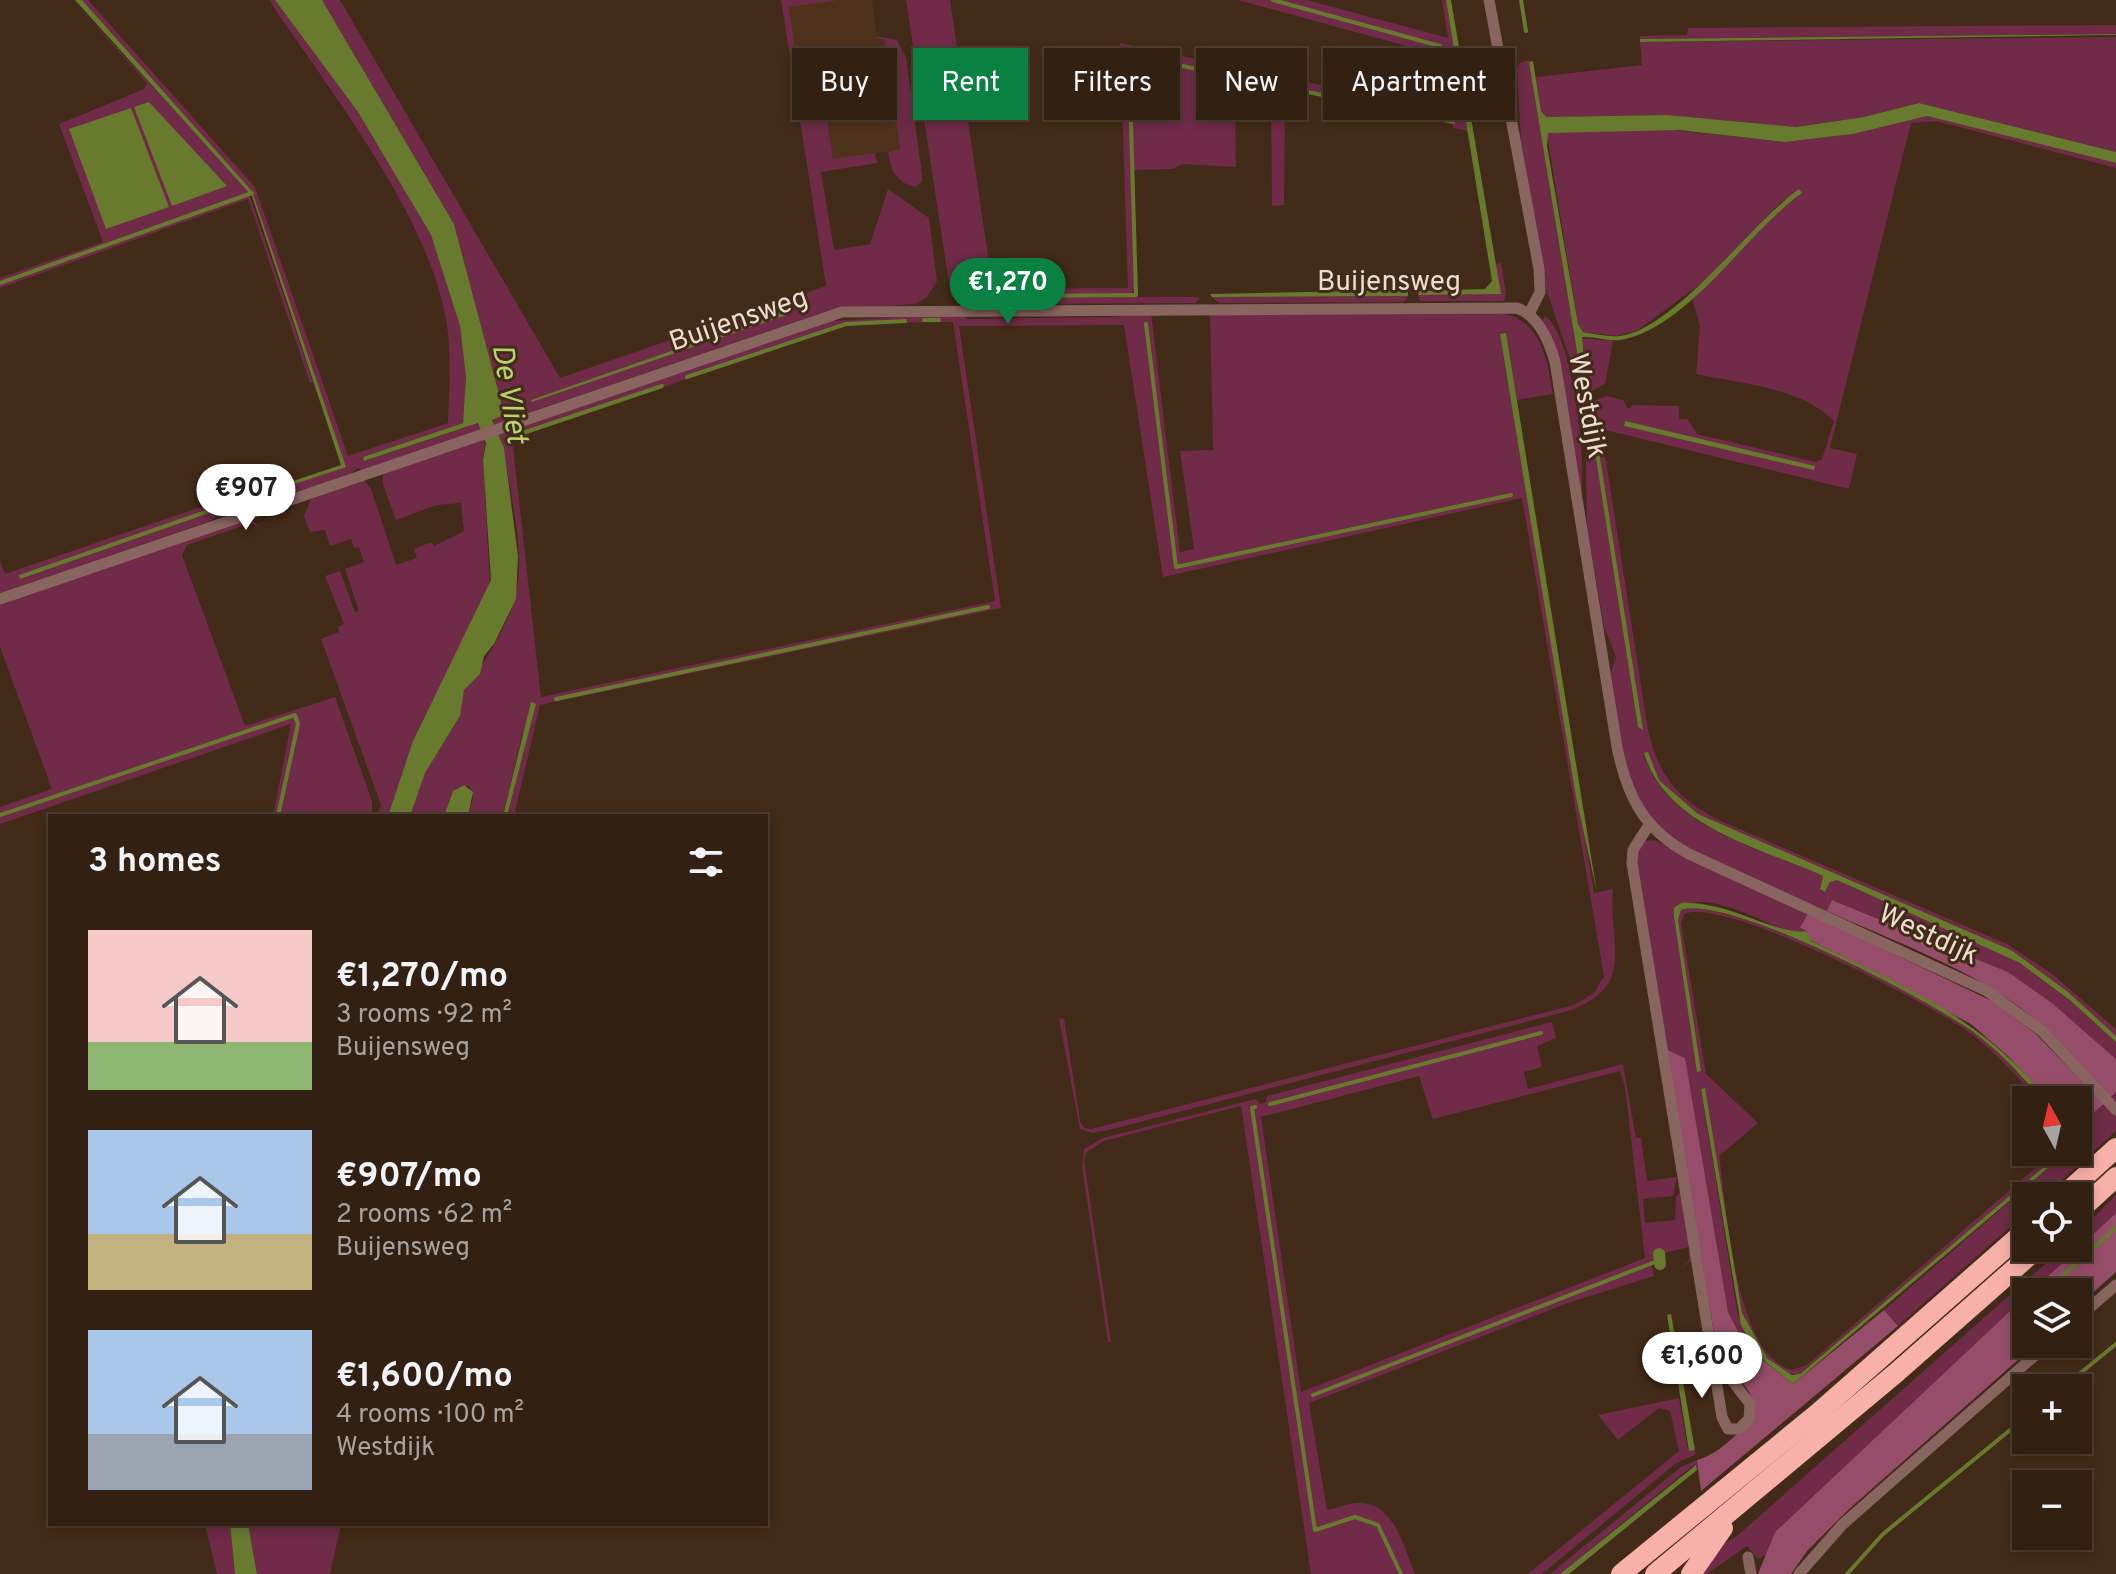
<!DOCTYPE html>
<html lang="en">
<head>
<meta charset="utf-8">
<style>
  body { margin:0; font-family:Overpass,sans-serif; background:#3a281b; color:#f1f3f6; height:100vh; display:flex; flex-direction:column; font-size:30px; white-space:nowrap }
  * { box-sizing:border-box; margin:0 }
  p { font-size:26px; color:#a8a39f }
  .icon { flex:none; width:44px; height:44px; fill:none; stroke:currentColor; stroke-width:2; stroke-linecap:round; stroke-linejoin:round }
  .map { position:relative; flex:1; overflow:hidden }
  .drawer { position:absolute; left:48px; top:814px; width:720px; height:712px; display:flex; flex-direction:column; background:#322012; border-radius:0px; box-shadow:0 4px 12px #0003,0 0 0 2px #4d3e32 }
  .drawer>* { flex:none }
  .guide { position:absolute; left:792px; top:48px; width:760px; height:72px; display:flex; gap:16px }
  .needle { width:52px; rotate:352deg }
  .buttons { position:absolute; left:2012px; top:1086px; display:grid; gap:16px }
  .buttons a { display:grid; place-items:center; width:80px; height:80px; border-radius:0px; background:#322012; box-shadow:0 4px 12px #0003,0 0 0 2px #4d3e32; font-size:40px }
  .price { position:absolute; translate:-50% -68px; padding:0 18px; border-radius:28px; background:#fff; color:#222; font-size:26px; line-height:52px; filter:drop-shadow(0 2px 4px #0008) }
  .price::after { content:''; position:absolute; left:50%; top:48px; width:24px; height:18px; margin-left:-12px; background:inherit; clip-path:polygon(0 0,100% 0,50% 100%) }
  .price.selected { background:#0b8043; color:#fff }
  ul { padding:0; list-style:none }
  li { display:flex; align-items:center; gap:24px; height:200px; padding:0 40px }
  li span { display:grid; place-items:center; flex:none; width:224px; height:160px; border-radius:0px; color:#555 }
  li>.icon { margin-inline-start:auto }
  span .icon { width:96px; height:96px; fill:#fffc; stroke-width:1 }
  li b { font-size:34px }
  h2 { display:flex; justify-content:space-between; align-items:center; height:96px; padding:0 40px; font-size:34px }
  .chip { padding:0 28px; border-radius:0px; background:#322012; box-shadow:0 4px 12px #0003,0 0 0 2px #4d3e32; font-size:28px; line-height:72px }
  .chip.selected { background:#0b8043; color:#fff }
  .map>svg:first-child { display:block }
</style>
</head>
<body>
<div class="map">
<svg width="2116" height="1574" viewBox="0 0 2116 1574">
  <rect width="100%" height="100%" fill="#422b18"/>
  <polygon fill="#4f321c" points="840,0 872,0 877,39 884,39 900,150 833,160 820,74 799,76 789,7"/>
  <g fill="#6f2b48" fill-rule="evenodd">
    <polygon points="72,0 247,188 313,382 310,383 248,199 0,288 0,278 103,242 59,124 144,89 147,83"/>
    <path d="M 82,0 L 88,0 L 255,187 L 348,456 L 448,423 C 449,388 452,353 446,319 C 426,211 330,92 269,0 L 275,0 L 358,112 L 431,235 L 460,326 L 466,377 L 463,423 L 363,457 L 365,461 L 479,423 L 481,430 L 362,470 L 358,468 L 350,474 L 228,515 L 222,513 L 222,508 L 345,466 L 252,191 Z"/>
    <polygon points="322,0 340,0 560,378 826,286 781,0 840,0 789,7 799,75 820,73 833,159 875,153 877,163 821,172 834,250 870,244 888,189 929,218 937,281 926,298 915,304 827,311 493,425 493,418 513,411 511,407 503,409 454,224"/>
    <polygon points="906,0 950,0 993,289 1128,288 1120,43 1439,110 1450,110 1443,56 1238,0 1307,0 1448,38 1442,0 1446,0 1468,131 1453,128 1452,120 1129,54 1135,289 1128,297 1200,297 1196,303 996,304 993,298 951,297"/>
    <polygon points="2116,25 2116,34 1640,39 1640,36 1687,35 1688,28"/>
    <path d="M 877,36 L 897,40 L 906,57 L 922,174 L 922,182 L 916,187 C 897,184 890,169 888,152 L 900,149 L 884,39 L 877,39 Z"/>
    <polygon points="2116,37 2116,152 1919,103 1864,117 1796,127 1667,115 1546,117 1541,111 1536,77 1642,65 1640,42"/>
    <polygon points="1131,56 1285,88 1284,205 1272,206 1271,97 1235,97 1236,167 1182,164 1173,169 1134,170"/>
    <polygon points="1529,60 1583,388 1581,338 1613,341 1605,384 1588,393 1580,388 1546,289 1521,141 1517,68 1519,63"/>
    <path d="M 1927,116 L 2116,163 L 2116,168 L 1936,121 L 1911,123 L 1830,448 L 1857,454 L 1849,489 L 1601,429 L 1648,730 C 1658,775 1679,801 1721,821 L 2007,944 L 2052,974 L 2116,1029 L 2116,1036 L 2067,991 L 2011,950 L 1698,814 L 1659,780 L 1648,753 L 1644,754 C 1665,827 1760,848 1823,876 L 1820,889 L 1825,891 L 1830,882 L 1837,880 L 2020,963 L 2071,1001 L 2116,1042 L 2116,1059 L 2052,1003 L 2008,972 L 1833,900 L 1827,911 C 1775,888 1669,853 1640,805 C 1618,768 1618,714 1611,672 L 1616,657 L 1604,627 L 1587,526 L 1585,405 L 1606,396 L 1623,400 L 1628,409 L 1634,405 L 1679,406 L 1679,419 L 1688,419 L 1697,434 L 1816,462 L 1822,459 L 1834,421 C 1800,387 1742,384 1696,374 L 1700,326 L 1692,298 L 1767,221 L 1801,193 L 1781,202 L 1704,281 L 1638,330 L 1617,336 L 1583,332 L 1578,324 L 1547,134 L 1554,131 L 1663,129 L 1785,142 L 1853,134 ZM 1624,422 L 1814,466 L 1814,469 L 1624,426 ZM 1591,427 L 1595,427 L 1642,729 L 1638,727 Z"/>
    <polygon points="1501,263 1506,293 1504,301 1420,301 1418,295 1500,294 1495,264"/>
    <polygon points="1408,296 1404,302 1219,303 1212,297"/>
    <path d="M 1151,313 L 1180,552 L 1194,549 L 1180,451 L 1213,450 L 1210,313 L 1498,313 C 1541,318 1547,358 1553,394 L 1517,400 L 1506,334 L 1500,335 L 1594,893 L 1613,889 C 1608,945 1638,986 1568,1011 L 1109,1130 L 1092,1133 L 1080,1129 L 1059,1019 L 1064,1018 L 1080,1121 L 1084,1128 L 1091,1129 L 1574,1005 L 1595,992 L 1604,976 L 1522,498 L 1163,577 L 1124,325 L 959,326 L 1001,608 L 540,705 L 514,816 L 507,816 L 536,702 L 522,735 L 503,816 L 468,816 L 473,798 L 470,787 L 464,785 L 453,791 L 444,816 L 410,816 C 414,782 439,752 456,723 C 463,712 457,700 465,689 C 485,663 514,617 518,582 C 523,540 509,491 504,448 L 497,434 L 831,321 L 959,314 L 968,319 L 1113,317 ZM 953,322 L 995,601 L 541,697 L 512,438 L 838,328 L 871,323 Z"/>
    <path d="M 1545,316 C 1572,332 1587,463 1581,493 L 1542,321 Z"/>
    <polygon points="485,439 483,460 490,584 418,730 388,816 377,816 381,805 321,639 339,632 338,627 344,624 325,576 340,571 355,612 359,611 345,569 364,562 359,547 354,548 351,539 330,546 325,530 310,532 304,516 312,496 363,479 371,489 396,565 417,558 414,549 431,542 434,546 464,531 461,503 437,505 396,520 383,485 383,473"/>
    <polygon points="212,503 216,517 210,521 0,594 0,561 5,574"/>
    <polygon points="250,517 259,527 251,523 187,545 182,555 245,726 335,697 372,801 372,816 273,816 291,724 0,824 0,807 52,789 0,647 0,604"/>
    <path d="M 1654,840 L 1808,913 L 1800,929 L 1803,930 L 1796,934 C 1761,923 1711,888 1675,908 L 1701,1072 L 1678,920 L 1681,910 C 1732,896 1926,999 1972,1031 C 1999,1051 2020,1076 2042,1100 L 2037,1100 C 2015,1073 1991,1048 1963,1028 C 1924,1001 1724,896 1684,914 L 1681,923 L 1706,1074 L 1758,1123 L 1719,1156 C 1727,1206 1734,1355 1792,1370 L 1807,1365 L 2054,1152 L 2061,1152 L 1798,1375 L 1782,1371 L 1768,1359 L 1742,1313 L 1704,1089 L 1701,1090 L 1738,1315 L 1758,1356 L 1777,1374 L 1739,1338 L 1728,1312 L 1665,1049 L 1636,856 L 1644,841 Z"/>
    <path d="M 1552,1022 L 1556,1038 L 1537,1046 L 1542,1067 L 1524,1072 L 1528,1089 L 1623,1064 L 1636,1138 L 1641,1138 L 1647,1181 L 1677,1177 L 1673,1196 L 1643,1199 L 1645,1223 L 1675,1220 L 1676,1197 L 1681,1190 L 1692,1260 L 1679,1271 L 1689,1261 L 1689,1247 L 1656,1255 L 1651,1262 L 1654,1276 L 1568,1303 L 1309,1403 L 1327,1510 C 1337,1508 1348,1503 1358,1503 C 1394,1501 1404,1548 1415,1574 L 1311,1574 L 1241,1106 L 1104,1141 L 1086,1153 L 1084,1160 L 1111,1342 L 1108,1342 L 1082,1166 L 1084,1149 L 1103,1138 L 1255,1099 L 1260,1104 L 1266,1102 L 1267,1096 ZM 1620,1071 L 1625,1087 L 1645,1258 L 1301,1392 L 1261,1117 L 1419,1076 L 1433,1119 Z"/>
    <polygon points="2116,1092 2116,1131 2044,1196 2026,1196 2026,1213 1898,1326 1884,1310 2067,1152 2078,1152 2078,1126 2102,1105 2105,1107"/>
    <polygon points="2116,1195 2116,1213 2031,1292 2026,1292 2026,1296 1782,1525 1771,1540 1766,1555 1758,1559 1747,1546 1707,1574 1694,1574 1715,1550 1738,1535 2063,1248 2078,1248 2078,1233"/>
    <polygon points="1679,1398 1688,1450 1695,1450 1696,1454 1675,1464 1542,1574 1528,1574 1679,1451 1670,1411 1659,1408 1618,1440 1598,1415"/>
    <polygon points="1697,1460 1698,1470 1696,1466 1691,1467 1560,1574 1550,1574 1681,1467"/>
    <polygon points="205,1524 230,1524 235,1574 217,1574"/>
    <polygon points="248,1524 341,1524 330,1574 257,1574"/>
  </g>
  <g fill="#964d6a">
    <path d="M 1832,900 L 2008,972 L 2052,1003 L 2116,1059 L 2116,1092 L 2110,1098 C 2081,1068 2053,1032 2019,1007 C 1962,965 1891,940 1827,911 Z"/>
    <polygon points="1808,913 1994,1002 2036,1034 2104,1104 2078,1126 2078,1100 2048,1100 2010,1058 1971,1024 1808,939 1806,931 1800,928"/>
    <path d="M 1665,1049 L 1685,1058 L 1728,1312 L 1746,1347 L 1793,1384 L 1884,1310 L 1898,1326 L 1701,1491 L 1697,1460 C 1714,1455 1725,1445 1738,1433 C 1779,1394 1725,1379 1716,1344 Z"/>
    <polygon points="2116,1213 2116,1272 2078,1306 2078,1292 2031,1292"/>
    <polygon points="2026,1296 2026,1344 2036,1344 1848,1510 1807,1551 1791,1574 1758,1574 1775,1532"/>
  </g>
  <g fill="#677a2e">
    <polygon points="75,0 82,0 252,191 346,467 222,508 221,505 341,465 252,196"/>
    <polygon points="275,0 322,0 454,224 503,409 512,407 513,411 492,420 504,448 518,556 516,599 494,644 484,656 480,674 464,690 460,716 425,773 410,816 388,816 413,741 491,580 483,460 486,443 478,423 364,461 363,457 463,423 466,377 460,326 431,235 358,112"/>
    <polygon points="1446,0 1451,0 1501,294 1418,295 1419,291 1485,289 1492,281"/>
    <polygon points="2116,35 1640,42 1640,39 2116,34"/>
    <path d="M 1533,61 L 1541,111 L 1546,117 L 1667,115 L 1796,127 L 1864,117 L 1919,103 L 2116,152 L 2116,163 L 1927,116 L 1853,134 L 1785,142 L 1679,130 L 1548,133 L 1547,146 L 1578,324 L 1583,332 C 1594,334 1608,337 1620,336 C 1675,329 1751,223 1799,189 L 1802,193 C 1747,232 1691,324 1625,339 C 1610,343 1597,336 1582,337 L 1586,388 L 1583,388 L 1529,62 Z"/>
    <polygon points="149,102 227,186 172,206 134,107"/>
    <polygon points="131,108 169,207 106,229 69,129"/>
    <polygon points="1408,290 1408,296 1212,297 1210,294"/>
    <polygon points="788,310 790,314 532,402 531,400"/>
    <polygon points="1506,333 1597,893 1576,797 1500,334"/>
    <polygon points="1625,421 1815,466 1814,470 1624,426"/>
    <polygon points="1595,426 1643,730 1638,727 1591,427"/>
    <polygon points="211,508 212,512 20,579 19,575"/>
    <polygon points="531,702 536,704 507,816 503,816"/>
    <path d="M 1648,752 L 1659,780 L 1698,814 L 2011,950 L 2067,991 L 2116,1036 L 2116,1042 L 2071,1001 L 2020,963 L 1837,880 L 1830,882 L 1825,892 L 1820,889 L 1823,876 C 1760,848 1665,826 1644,753 Z"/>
    <polygon points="464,785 473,792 468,816 444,816 453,791"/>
    <path d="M 1681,903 C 1727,900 1777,936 1806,931 L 1811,941 C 1906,988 1978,1014 2048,1100 L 2042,1100 C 2021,1075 1999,1051 1972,1031 C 1926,999 1731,895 1681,910 L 1678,920 L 1701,1071 L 1697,1072 L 1674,916 L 1674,908 Z"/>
    <polygon points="1705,1088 1742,1313 1768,1359 1792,1375 1800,1374 2061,1152 2067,1152 1793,1384 1758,1356 1741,1325 1701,1089"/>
    <polygon points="1671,1314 1695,1450 1689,1451 1667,1315"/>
    <polygon points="1696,1465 1697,1470 1569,1574 1560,1574"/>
    <polygon points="230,1524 248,1524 257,1574 235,1574"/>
  </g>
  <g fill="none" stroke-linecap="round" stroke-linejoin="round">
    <g stroke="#677a2e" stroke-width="4">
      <polyline points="1273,0 1440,46"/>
      <polyline points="1521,0 1526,31"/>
      <polyline points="0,283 252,193"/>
      <polyline points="1136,295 1129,55 1453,122"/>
      <polyline points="1000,296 1134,295"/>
      <polyline points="924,320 939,320"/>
      <polyline points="1146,324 1176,567 1511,495"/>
      <polyline points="687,377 846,324 905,321"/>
      <polyline points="523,433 662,386"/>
      <polyline points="556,699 988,607"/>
      <polyline points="0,815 295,715 298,724 278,816"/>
      <polyline points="1270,1104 1541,1033"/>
      <polyline points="1255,1107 1252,1108 1315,1530 1355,1517 1378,1525 1401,1574"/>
      <polyline points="2049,1288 2116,1228"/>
      <polyline points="2062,1388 2116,1344"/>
      <polyline points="1313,1395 1660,1260"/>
      <polyline points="1847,1574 1883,1534 2026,1417"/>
    </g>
    <polyline stroke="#677a2e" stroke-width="12" points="1659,1254 1660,1264"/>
    <g stroke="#896560" stroke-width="11">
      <polyline points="1489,0 1539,269 1540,292 1529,314"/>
      <path d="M 0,599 L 842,312 L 1517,308 C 1539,316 1549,340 1555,362 L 1617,747 C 1627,796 1643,829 1689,854 L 1987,991 L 2042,1031 L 2116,1110"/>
      <polyline points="1649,825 1633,850 1632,863 1722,1417 1728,1429 1739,1429 1749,1419 1750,1404 1712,1354"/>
      <polyline points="2078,1318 2116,1285"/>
      <polyline points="1748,1557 1751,1574"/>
      <polyline points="1799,1574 1842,1525 2048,1344"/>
    </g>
    <g stroke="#f7b1a8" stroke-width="20">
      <polyline points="2063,1196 2116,1148"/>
      <polyline points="2078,1212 2116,1177"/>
      <polyline points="1621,1574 1818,1413 2026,1230"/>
      <polyline points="1655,1574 1896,1373 2038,1248"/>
      <polyline points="1691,1574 1723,1528"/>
    </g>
  </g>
  <g text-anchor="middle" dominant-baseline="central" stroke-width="6" stroke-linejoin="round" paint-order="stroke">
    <g font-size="28" fill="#ecddd2" stroke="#422b18">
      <text x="1389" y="283">Buijensweg</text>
      <text transform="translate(739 321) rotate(-19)">Buijensweg</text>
      <text transform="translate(1586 406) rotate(79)">Westdijk</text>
      <text transform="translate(1928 936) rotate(25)">Westdijk</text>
    </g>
    <g font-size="30" font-style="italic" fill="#b9d46d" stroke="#422b18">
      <text transform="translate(508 394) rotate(81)">De Vliet</text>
    </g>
  </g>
</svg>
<div class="buttons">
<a><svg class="needle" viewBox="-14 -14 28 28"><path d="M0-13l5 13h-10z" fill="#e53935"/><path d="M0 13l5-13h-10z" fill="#a8a39f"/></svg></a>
<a><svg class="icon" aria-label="locate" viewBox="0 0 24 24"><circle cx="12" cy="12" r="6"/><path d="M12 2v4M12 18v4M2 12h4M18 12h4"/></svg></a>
<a><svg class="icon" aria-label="layers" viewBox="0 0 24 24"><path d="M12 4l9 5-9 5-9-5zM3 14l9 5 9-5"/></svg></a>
<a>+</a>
<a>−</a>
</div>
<b class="price selected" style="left:1008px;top:326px">€1,270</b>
<b class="price" style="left:246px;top:532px">€907</b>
<b class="price" style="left:1702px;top:1400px">€1,600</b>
<div class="guide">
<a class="chip">Buy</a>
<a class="chip selected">Rent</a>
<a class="chip">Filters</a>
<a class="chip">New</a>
<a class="chip">Apartment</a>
</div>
<section class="drawer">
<h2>3 homes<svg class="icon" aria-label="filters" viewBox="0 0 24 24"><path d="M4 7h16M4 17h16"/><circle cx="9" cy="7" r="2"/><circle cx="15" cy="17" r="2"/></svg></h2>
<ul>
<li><span style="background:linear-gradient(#f6c9c9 70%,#8fb573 0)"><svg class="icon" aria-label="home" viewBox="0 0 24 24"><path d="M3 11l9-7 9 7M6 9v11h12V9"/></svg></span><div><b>€1,270/mo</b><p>3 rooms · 92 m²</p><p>Buijensweg</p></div></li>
<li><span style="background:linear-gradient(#a9c7e8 65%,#c2b280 0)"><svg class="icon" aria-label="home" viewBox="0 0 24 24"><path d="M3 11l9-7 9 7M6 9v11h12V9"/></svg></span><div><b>€907/mo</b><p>2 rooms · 62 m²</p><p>Buijensweg</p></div></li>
<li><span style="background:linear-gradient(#a9c7e8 65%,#9aa5b1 0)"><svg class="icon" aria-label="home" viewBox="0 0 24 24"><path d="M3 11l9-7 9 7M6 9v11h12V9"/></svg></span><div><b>€1,600/mo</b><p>4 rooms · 100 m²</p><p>Westdijk</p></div></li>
</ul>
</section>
</div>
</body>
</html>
